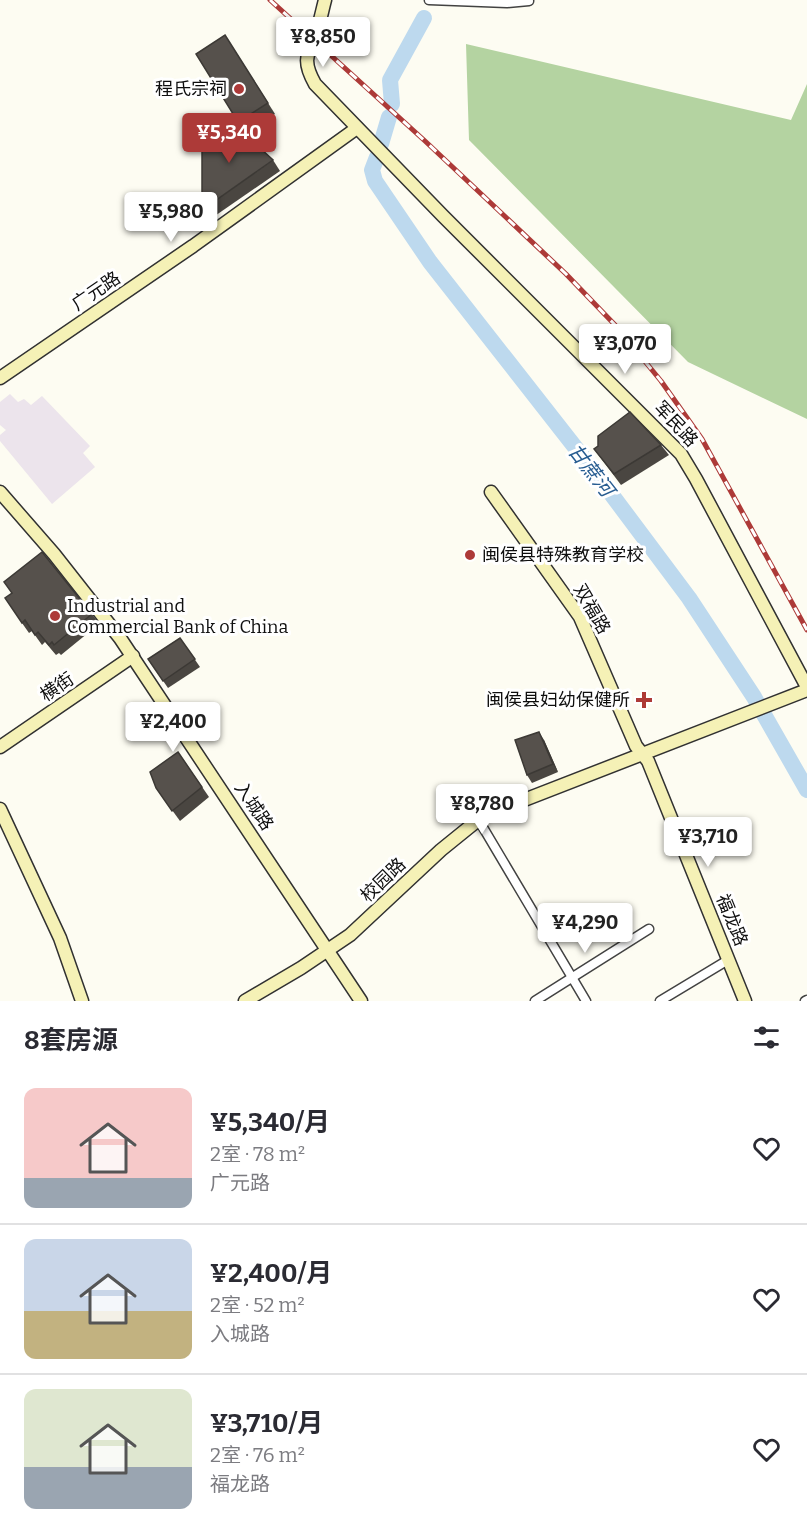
<!DOCTYPE html>
<html lang="zh">
<head>
<meta charset="utf-8">
<style>
  body { margin:0; font-family:Bitter,"Noto Sans SC",serif; background:#f7f7f7; color:#2b2b33; height:100vh; display:flex; flex-direction:column; font-size:22px; white-space:nowrap }
  * { box-sizing:border-box; margin:0 }
  p { font-size:20px; color:#7c7c81 }
  .icon { flex:none; width:33px; height:33px; fill:none; stroke:currentColor; stroke-width:2; stroke-linecap:round; stroke-linejoin:round }
  .map { position:relative; height:1001px; overflow:hidden }
  .sheet { display:flex; flex-direction:column; background:#fff; flex:1 }
  .sheet>* { flex:none }
  .price { position:absolute; translate:-50% -51px; padding:0 14px; border-radius:6px; background:#fff; color:#222; font-size:20px; line-height:39px; filter:drop-shadow(0 2px 3px #0008) }
  .price::after { content:''; position:absolute; left:50%; top:36px; width:18px; height:14px; margin-left:-9px; background:inherit; clip-path:polygon(0 0,100% 0,50% 100%) }
  .price.active { background:#ad3a38; color:#fff }
  ul { padding:0; list-style:none }
  li { display:flex; align-items:center; gap:18px; height:150px; padding:0 24px }
  li+li { border-top:2px solid #e1e1e2 }
  li span { display:grid; place-items:center; flex:none; width:168px; height:120px; border-radius:12px; color:#555 }
  li>.icon { margin-inline-start:auto }
  span .icon { width:72px; height:72px; fill:#fffc; stroke-width:1 }
  li b { font-size:26px }
  h2 { display:flex; justify-content:space-between; align-items:center; height:72px; padding:0 24px; font-size:26px }
  .map>svg:first-child { display:block }
</style>
</head>
<body>
<div class="map">
<svg width="807" height="1001" viewBox="0 0 807 1001">
  <rect width="100%" height="100%" fill="#fdfcf2"/>
  <polygon fill="#ece4ec" points="10,394 18,402 24,399 31,405 42,396 90,446 83,453 95,467 52,504 0,441 0,435 6,430 0,425 0,402"/>
  <polygon fill="#b4d3a1" points="466,44 791,120 807,84 807,419 688,362 469,140"/>
  <g fill="none" stroke-linecap="round" stroke-linejoin="round">
    <g stroke="#bdd9ee" stroke-width="16">
      <polyline points="392,104 390,80 424,18"/>
      <polyline points="381,144 389,117"/>
      <polyline points="377,157 372,170 375,181 430,262 600,479 689,598 754,697 807,790"/>
    </g>
    <g stroke="#424242" stroke-width="11">
      <g id="street">
        <polyline points="429,0 507,3 529,1"/>
        <polyline points="478,819 586,1001"/>
        <polyline points="535,1001 649,929"/>
        <polyline points="660,1001 728,960"/>
        <polyline points="805,1001 807,1000"/>
      </g>
    </g>
    <g stroke="#313131" stroke-width="15">
      <g id="secondary">
        <path d="M 325,0 C 322,11 320,23 316,33 C 307,55 302,61 315,84 L 443,216 L 681,454 L 696,479 L 807,687"/>
        <polyline points="0,378 193,246 357,128"/>
        <polyline points="0,492 54,554 120,638 361,1001"/>
        <polyline points="491,492 580,617 636,746 648,761 745,1001"/>
        <polyline points="0,747 133,656"/>
        <polyline points="0,809 60,938 82,1001"/>
        <polyline points="245,1001 301,968 350,935 441,850 483,816 807,690"/>
      </g>
    </g>
    <use href="#street" stroke="#fff" stroke-width="8"/>
    <use href="#secondary" stroke="#f5f1b6" stroke-width="12"/>
    <g stroke="#ad3a38" stroke-width="5">
      <polyline id="rail" points="270,0 425,141 566,274 616,326 661,381 702,439 807,630"/>
    </g>
    <use href="#rail" stroke="#fff" stroke-width="3" stroke-dasharray="9" stroke-linecap="butt"/>
  </g>
  <g fill="#4a4641">
    <polygon points="232,46 275,114 245,132 238,122"/>
    <polygon points="273,160 280,171 209,220 202,210"/>
    <polygon points="661,445 669,455 621,485 594,449"/>
    <polygon points="12,593 92,614 99,624 61,655 59,653 56,655 45,642 42,645 32,631 29,633 22,623"/>
    <polygon points="180,638 200,667 168,688 148,659"/>
    <polygon points="544,740 558,772 532,783 527,775"/>
    <polygon points="178,752 209,797 180,821 156,788"/>
  </g>
  <polygon fill="#3c3935" points="539,732 544,740 558,772 553,764"/>
  <g fill="#56514c" stroke="#3c3935" stroke-width="1.5">
    <polygon points="225,35 268,103 238,122 196,54"/>
    <polygon points="236,126 273,160 202,210 202,148"/>
    <polygon points="630,412 661,445 614,474 594,449 598,446 598,436"/>
    <polygon points="42,552 92,614 54,645 52,642 49,645 38,632 35,635 25,620 22,623 5,598 12,593 4,582"/>
    <polygon points="180,638 195,659 163,681 148,659"/>
    <polygon points="539,732 553,764 527,775 515,740"/>
    <polygon points="178,752 202,787 172,811 156,788 150,772"/>
  </g>
  <g fill="#ad3a38" stroke="#fff" stroke-width="2">
    <circle cx="239" cy="89" r="6"/>
    <circle cx="470" cy="555" r="6"/>
    <circle cx="55" cy="616" r="6"/>
    <path d="M641 691h6v6h6v6h-6v6h-6v-6h-6v-6h6z"/>
  </g>
  <g text-anchor="middle" dominant-baseline="central" stroke-width="6" stroke-linejoin="round" paint-order="stroke">
    <g font-size="18" fill="#0f0f0f" stroke="#fff" text-anchor="end">
      <text x="227" y="89">程氏宗祠</text>
      <text x="482" y="555" text-anchor="start">闽侯县特殊教育学校</text>
      <text x="67" y="606" text-anchor="start">Industrial and<tspan x="67" dy="21">Commercial Bank of China</tspan></text>
      <text x="630" y="700">闽侯县妇幼保健所</text>
    </g>
    <g font-size="18" fill="#0f0f0f" stroke="#fff">
      <text transform="translate(96 291) rotate(-34)">广元路</text>
      <text transform="translate(676 424) rotate(47)">军民路</text>
      <text transform="translate(592 609) rotate(60)">双福路</text>
      <text transform="translate(57 687) rotate(-34)">横街</text>
      <text transform="translate(254 806) rotate(56)">入城路</text>
      <text transform="translate(383 880) rotate(-44)">校园路</text>
      <text transform="translate(732 920) rotate(68)">福龙路</text>
    </g>
    <g font-size="20" font-style="italic" fill="#285d91" stroke="#fff">
      <text transform="translate(591 470) rotate(52)">甘蔗河</text>
    </g>
  </g>
</svg>
<b class="price" style="left:323px;top:68px">¥8,850</b>
<b class="price active" style="left:229px;top:164px">¥5,340</b>
<b class="price" style="left:171px;top:243px">¥5,980</b>
<b class="price" style="left:625px;top:375px">¥3,070</b>
<b class="price" style="left:173px;top:753px">¥2,400</b>
<b class="price" style="left:482px;top:835px">¥8,780</b>
<b class="price" style="left:708px;top:868px">¥3,710</b>
<b class="price" style="left:585px;top:954px">¥4,290</b>
</div>
<section class="sheet">
<h2>8套房源<svg class="icon" aria-label="filters" viewBox="0 0 24 24"><path d="M4 7h16M4 17h16"/><circle cx="9" cy="7" r="2"/><circle cx="15" cy="17" r="2"/></svg></h2>
<ul>
<li><span style="background:linear-gradient(#f6c9c9 75%,#9aa5b1 0)"><svg class="icon" aria-label="home" viewBox="0 0 24 24"><path d="M3 11l9-7 9 7M6 9v11h12V9"/></svg></span><div><b>¥5,340/月</b><p>2室 · 78 m²</p><p>广元路</p></div><svg class="icon" aria-label="heart" viewBox="0 0 24 24"><path d="M12 20l-8-8c-3-5 5-10 8-4 3-6 11-1 8 4z"/></svg></li>
<li><span style="background:linear-gradient(#c9d6e8 60%,#c2b280 0)"><svg class="icon" aria-label="home" viewBox="0 0 24 24"><path d="M3 11l9-7 9 7M6 9v11h12V9"/></svg></span><div><b>¥2,400/月</b><p>2室 · 52 m²</p><p>入城路</p></div><svg class="icon" aria-label="heart" viewBox="0 0 24 24"><path d="M12 20l-8-8c-3-5 5-10 8-4 3-6 11-1 8 4z"/></svg></li>
<li><span style="background:linear-gradient(#dfe7d0 65%,#9aa5b1 0)"><svg class="icon" aria-label="home" viewBox="0 0 24 24"><path d="M3 11l9-7 9 7M6 9v11h12V9"/></svg></span><div><b>¥3,710/月</b><p>2室 · 76 m²</p><p>福龙路</p></div><svg class="icon" aria-label="heart" viewBox="0 0 24 24"><path d="M12 20l-8-8c-3-5 5-10 8-4 3-6 11-1 8 4z"/></svg></li>
</ul>
</section>
</body>
</html>
